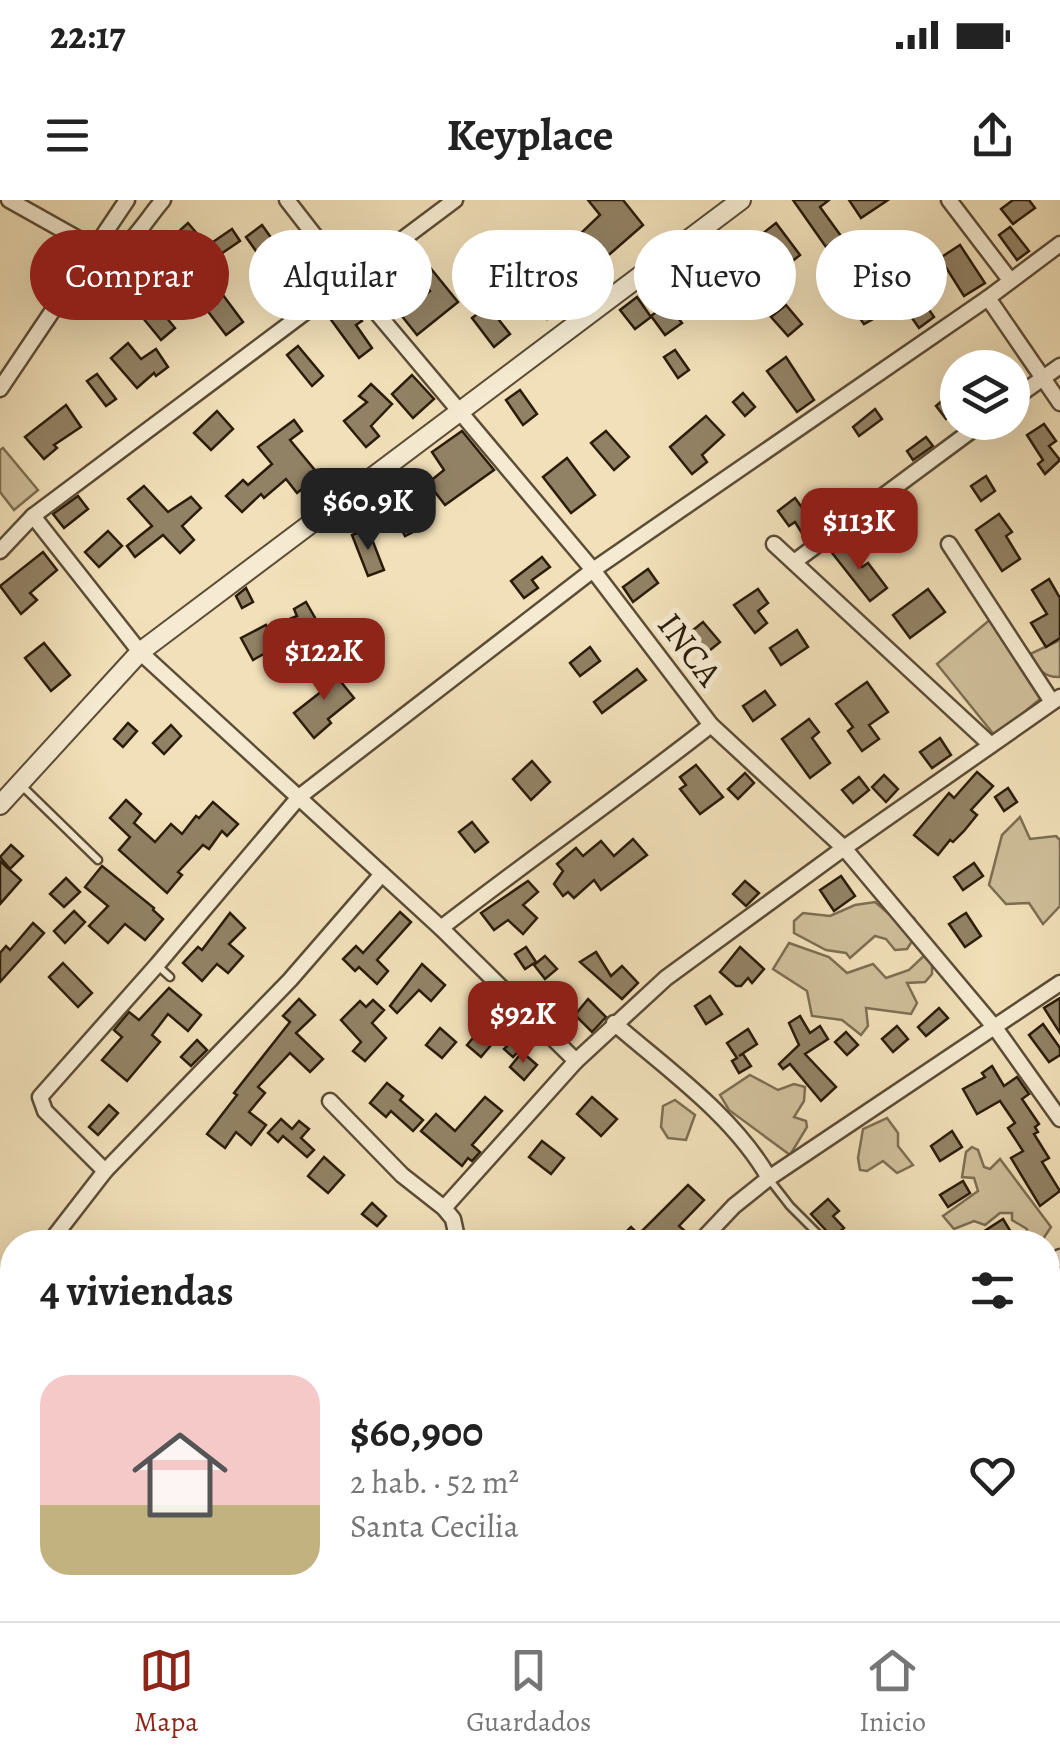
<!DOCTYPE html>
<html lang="es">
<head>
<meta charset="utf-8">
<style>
  body { margin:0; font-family:Alegreya,serif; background:#f2f2f2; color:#222; height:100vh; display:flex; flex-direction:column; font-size:38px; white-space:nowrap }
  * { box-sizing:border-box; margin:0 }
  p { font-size:32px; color:#767676 }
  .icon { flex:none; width:55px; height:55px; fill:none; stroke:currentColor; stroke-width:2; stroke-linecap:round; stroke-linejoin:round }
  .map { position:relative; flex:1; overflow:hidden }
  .side { position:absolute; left:0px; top:1030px; width:1060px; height:392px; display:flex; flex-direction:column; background:#fff; border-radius:40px 40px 0 0; box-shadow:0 10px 40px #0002 }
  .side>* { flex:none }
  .banner { position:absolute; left:30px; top:30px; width:1000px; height:90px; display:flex; gap:20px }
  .buttons { position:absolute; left:940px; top:150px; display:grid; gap:20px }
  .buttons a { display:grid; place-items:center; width:90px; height:90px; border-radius:50%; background:#fff; box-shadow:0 10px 40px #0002; font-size:50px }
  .price { position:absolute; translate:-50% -85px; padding:0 22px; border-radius:20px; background:#8f2418; color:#fff; font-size:32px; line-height:65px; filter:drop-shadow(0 2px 5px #0008) }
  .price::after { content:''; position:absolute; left:50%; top:60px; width:30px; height:22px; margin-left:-15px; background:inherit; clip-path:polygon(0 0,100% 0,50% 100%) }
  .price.selected { background:#222; color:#fff }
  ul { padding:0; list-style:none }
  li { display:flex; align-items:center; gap:30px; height:250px; padding:0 40px }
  li span { display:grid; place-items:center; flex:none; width:280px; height:200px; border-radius:30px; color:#555 }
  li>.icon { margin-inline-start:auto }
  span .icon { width:120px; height:120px; fill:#fffc; stroke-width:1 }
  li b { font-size:42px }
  h2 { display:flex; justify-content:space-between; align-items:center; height:120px; padding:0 40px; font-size:42px }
  .chip { padding:0 35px; border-radius:45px; background:#fff; box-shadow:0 10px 40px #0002; font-size:35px; line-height:90px }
  .chip.selected { background:#8f2418; color:#fff }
  .status { display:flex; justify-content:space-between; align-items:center; height:70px; padding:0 50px; background:#fff; direction:ltr }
  .status svg { height:28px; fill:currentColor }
  header { display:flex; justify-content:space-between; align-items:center; height:130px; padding:0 40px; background:#fff; font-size:45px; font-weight:700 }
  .tabs { display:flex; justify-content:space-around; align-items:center; height:140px; border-top:2px solid #e0e0e0; background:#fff; font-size:28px; color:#767676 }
  .tabs a { display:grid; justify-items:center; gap:5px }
  .tabs .selected { color:#8f2418 }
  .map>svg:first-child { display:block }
</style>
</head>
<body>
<div class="status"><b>22:17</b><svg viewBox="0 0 49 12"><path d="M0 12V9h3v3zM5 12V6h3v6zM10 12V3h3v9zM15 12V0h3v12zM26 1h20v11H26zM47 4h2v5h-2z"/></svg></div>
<header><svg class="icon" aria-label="menu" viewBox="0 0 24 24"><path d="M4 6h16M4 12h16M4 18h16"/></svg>Keyplace<svg class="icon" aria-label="share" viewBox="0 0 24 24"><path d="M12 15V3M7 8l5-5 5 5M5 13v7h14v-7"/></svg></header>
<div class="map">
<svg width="1060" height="1421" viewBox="0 0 1060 1421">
  <rect width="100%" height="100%" fill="#f1e0b9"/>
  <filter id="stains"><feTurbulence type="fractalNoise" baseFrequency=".002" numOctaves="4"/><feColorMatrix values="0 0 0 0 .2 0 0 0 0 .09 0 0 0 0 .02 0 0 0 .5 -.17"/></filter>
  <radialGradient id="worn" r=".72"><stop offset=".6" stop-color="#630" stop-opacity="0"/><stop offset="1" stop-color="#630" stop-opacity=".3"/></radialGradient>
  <g fill="#cfbf9b" stroke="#7d6e52" stroke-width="2.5">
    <polygon points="3,248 38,290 14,310 0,292 0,250"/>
    <polygon points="992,418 1051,490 995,536 937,464"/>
    <path d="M 1060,440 L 1060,477 C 1043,478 1038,468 1030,454 Z"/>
    <polygon points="1020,617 1030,639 1056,636 1060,640 1060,706 1043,724 1029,703 1006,704 989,685 1002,635"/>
    <polygon points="875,702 889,714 914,718 920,729 907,749 895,750 886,739 875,736 850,758 846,753 826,750 794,733 794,721 803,713 830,716 855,705"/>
    <polygon points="789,743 829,757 847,773 873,764 886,778 909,770 929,751 932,756 932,774 925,782 907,783 917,803 911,814 866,808 868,826 861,835 842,820 812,816 807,791 773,769"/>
    <polygon points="750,875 778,890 794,884 805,887 804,901 794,917 806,921 807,927 790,955 729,910 720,895"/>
    <polygon points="675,900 695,915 686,940 668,938 661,927 663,906"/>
    <polygon points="887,918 898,933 898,946 913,965 897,973 883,961 867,971 860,970 858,958 863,929"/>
    <polygon points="972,947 978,950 984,967 990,969 1000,959 1051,1027 1041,1042 1024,1042 1027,1029 1012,1020 1012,1013 1000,1013 985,1025 974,1021 954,1029 943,1016 978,991 974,978 962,977 966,952"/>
  </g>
  <g fill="#928265" stroke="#2b1c0a" stroke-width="2.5">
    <polygon points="588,0 623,0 643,25 603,60 580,34 600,15"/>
    <polygon points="793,0 829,0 820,7 841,36 826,47"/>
    <polygon points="849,0 888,0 861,18"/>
    <polygon points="1013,0 1029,0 1035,8 1013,24 1001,9"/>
    <polygon points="188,23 200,37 177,57 172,52 150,68 145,62"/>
    <polygon points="776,23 800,55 785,67 779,60 743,86 752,99 734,112 724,98 705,112 693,94 711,81 696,61 730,32 743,49"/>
    <polygon points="262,25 282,53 266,65 246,37"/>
    <polygon points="1010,27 1029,51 1017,60 999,35"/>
    <polygon points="232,29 240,41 215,58 207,46"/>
    <polygon points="960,45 985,83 964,96 940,58"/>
    <polygon points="527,62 564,103 547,119 510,78"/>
    <polygon points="387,64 402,80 384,97 369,81"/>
    <polygon points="428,65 458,102 417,135 401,115 430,91 416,74"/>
    <polygon points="217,87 243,122 226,135 200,101"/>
    <polygon points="888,91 898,105 864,124 852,107 863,100 867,106"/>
    <polygon points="158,95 167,106 161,111 175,128 161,140 138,112"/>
    <polygon points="637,97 651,117 635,129 620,110"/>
    <polygon points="920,97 934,117 919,128 905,108"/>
    <polygon points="349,102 362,121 356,125 372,148 359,158 329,117"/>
    <polygon points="667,104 682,123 665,135 651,116"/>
    <polygon points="786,105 802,124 788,136 771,117"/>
    <polygon points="488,106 510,134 494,147 472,118"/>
    <polygon points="128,143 141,159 156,149 168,167 156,176 154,173 137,188 111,158"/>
    <polygon points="298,146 323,176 312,186 287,155"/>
    <polygon points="675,150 689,170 678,178 664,157"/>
    <polygon points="996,154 1005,168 976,168"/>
    <polygon points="786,157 814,200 797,212 767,171"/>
    <polygon points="97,174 116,199 106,206 87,181"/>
    <polygon points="412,175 434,199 413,218 392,194"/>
    <polygon points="371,184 392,204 371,226 379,236 366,247 344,221 367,202 359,196"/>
    <polygon points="520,190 537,214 523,225 506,200"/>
    <polygon points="743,193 755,207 745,216 733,202"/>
    <polygon points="951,193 958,202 958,209 946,219 936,206"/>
    <polygon points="66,205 81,227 54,245 57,248 44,259 25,237"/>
    <polygon points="875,209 882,219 859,236 853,227"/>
    <polygon points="217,211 233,229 211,250 194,233"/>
    <polygon points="706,216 724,235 702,255 707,262 692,274 670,247"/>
    <polygon points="294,220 302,231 290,240 319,275 297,293 286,279 264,298 261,294 242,312 226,296 243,280 248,285 272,264 258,247"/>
    <polygon points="1044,224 1056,241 1049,246 1060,260 1045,274 1038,264 1043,260 1027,235"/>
    <polygon points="462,231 494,270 445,305 428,283 444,270 432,252"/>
    <polygon points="606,231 629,257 614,270 591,243"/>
    <polygon points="926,237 933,246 913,260 907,251"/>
    <polygon points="567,258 595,295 571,313 543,277"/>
    <polygon points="986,276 995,291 981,301 971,286"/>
    <polygon points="144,286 168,312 191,297 201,308 182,326 194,340 180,353 163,335 135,357 127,346 152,326 128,299"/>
    <polygon points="78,296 88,309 64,328 53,314"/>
    <polygon points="795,298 808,316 817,310 824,321 824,326 805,338 795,322 789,326 778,311"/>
    <polygon points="897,299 911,316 900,325 885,307"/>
    <polygon points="419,310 427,325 405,336 397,320"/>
    <polygon points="999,314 1012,332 1006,336 1020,359 1002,371 976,330"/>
    <polygon points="368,329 384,370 368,376 352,335"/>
    <polygon points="108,331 122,346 99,367 85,352"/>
    <polygon points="839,342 862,367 868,363 887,388 870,401 829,349"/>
    <polygon points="43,352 57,370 30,393 37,400 21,414 0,386"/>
    <polygon points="542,357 550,367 532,380 538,388 524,398 511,381"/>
    <polygon points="648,369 658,383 633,402 623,387"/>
    <polygon points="1049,379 1060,398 1060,438 1046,447 1031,423 1047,414 1032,390"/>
    <polygon points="246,388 253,402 242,408 236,396"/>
    <polygon points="758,389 768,403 758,411 767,423 755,433 734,405"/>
    <polygon points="928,389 945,412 910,438 893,415"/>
    <polygon points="306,402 318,423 276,443 278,446 253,460 241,438 266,425 268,428 297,416 294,409"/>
    <polygon points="703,422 720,442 704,455 687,435"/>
    <polygon points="797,430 808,447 781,465 770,448"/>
    <polygon points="44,443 70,475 51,491 25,458"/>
    <polygon points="590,447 600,461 580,476 570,463"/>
    <polygon points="329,467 354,498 328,519 331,523 314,538 294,513 322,491 313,480"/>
    <polygon points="637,469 646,480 602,513 594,502"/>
    <polygon points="867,482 888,512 869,525 879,539 862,551 848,531 853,527 836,504"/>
    <polygon points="765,491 775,505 753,521 743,506"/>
    <polygon points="809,519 819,532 812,538 830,563 810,578 782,539"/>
    <polygon points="128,523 137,531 123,547 114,539"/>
    <polygon points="171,525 181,536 164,554 153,543"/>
    <polygon points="940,538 951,555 932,568 920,552"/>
    <polygon points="532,561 550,582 531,600 513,579"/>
    <polygon points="696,565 723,597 700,614 680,589 686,585 680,577"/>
    <polygon points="977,572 993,586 971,610 977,615 964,631 953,642 950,640 938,655 914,635 949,593 954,598"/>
    <polygon points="745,573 754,583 738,599 728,589"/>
    <polygon points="884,575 898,589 886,602 872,587"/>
    <polygon points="859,577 869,590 853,603 842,590"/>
    <polygon points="1008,588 1017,602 1004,611 995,597"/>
    <polygon points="126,600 141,614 134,623 155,642 171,624 182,634 196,616 199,618 213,602 238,624 227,636 222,631 209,649 203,645 178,672 182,675 167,693 119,650 130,637 110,618"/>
    <polygon points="472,622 488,642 475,652 459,632"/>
    <polygon points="633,639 647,655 601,690 594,680 574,698 568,692 563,696 554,684 563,671 557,664 576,648 583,656 601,641 614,656"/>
    <polygon points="11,645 23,656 10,669 0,657"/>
    <polygon points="0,661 21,680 0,704"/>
    <polygon points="974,663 983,676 963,690 954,677"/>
    <polygon points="102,666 154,708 153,710 163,719 145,740 125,724 108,743 89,726 108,706 85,687"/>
    <polygon points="841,676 855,696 834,711 820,690"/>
    <polygon points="66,678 80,692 64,707 50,694"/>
    <polygon points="528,681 538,692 523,705 537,718 523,734 508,720 494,730 481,713"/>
    <polygon points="745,681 759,693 746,706 733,694"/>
    <polygon points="74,711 85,722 65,743 54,731"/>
    <polygon points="400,712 411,722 377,760 388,771 377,784 359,767 355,771 343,759 356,746 363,753"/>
    <polygon points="230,713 245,728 229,744 243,756 228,773 217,764 202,781 183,763 198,747 202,750"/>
    <polygon points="966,713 981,736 965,747 949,724"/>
    <polygon points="33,723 44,733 0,782 0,753 6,746 10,750"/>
    <polygon points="526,747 536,762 525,769 515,754"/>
    <polygon points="740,747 764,769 752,783 748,778 741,786 736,786 720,772"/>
    <polygon points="596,752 611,776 622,766 638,783 622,799 580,762"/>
    <polygon points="545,756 557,769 545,779 534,765"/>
    <polygon points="63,763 92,793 78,807 49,777"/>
    <polygon points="422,764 445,785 431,801 419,790 397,813 390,806"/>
    <polygon points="169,788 201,815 188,831 168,814 152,835 160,842 127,881 102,860 122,837 114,830 129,812 139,820"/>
    <polygon points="710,796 722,814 706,824 695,806"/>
    <polygon points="1060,798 1060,833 1044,808"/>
    <polygon points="299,799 315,815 296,833 323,859 310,872 290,853 258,887 265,893 249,912 266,925 251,945 236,932 225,948 207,934 237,895 234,893 290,822 283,816"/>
    <polygon points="588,799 606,817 592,832 575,815"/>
    <polygon points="373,800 384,810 372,823 386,838 365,861 353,851 361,842 341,820 360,801 366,807"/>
    <polygon points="939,808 948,818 926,836 918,827"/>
    <polygon points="800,816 810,833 820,826 828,839 805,854 836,887 821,901 790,864 783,869 779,864 799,845 789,823"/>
    <polygon points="1043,824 1060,848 1060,855 1049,862 1029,835"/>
    <polygon points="897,826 908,839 893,852 882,839"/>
    <polygon points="440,828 456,842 442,858 426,845"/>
    <polygon points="748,829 757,844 739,856 743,854 751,866 739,873 732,861 737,858 727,843"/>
    <polygon points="478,832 492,844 481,857 467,845"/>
    <polygon points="846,832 858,845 847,855 835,842"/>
    <polygon points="518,835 526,843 513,857 504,849"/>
    <polygon points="197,840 207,850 191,866 181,857"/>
    <polygon points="522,852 537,865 524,880 510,867"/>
    <polygon points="992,866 1004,886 1017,877 1029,894 1022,899 1039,924 1035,927 1038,932 1034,934 1049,958 1042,962 1060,991 1040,1006 1011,958 1023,951 1008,928 1015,923 1000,901 977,914 963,889 985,877 982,873"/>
    <polygon points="387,883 403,896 400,900 423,920 413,931 391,911 386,917 370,903"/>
    <polygon points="485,897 502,911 472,945 480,952 472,961 468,958 462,966 421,931 436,914 455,931"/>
    <polygon points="592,897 617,919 601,936 577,914"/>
    <polygon points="109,905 118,913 98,935 89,927"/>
    <polygon points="281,919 292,929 299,921 309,929 301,938 314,950 307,957 283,936 278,942 268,933"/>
    <polygon points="952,931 962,947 940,961 931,946"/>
    <polygon points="542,941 564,958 551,974 529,957"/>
    <polygon points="324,957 344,975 328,993 308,976"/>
    <polygon points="963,981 970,993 948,1007 940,995"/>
    <polygon points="688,985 704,1000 679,1026 685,1031 674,1042 616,1042 631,1027 637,1033 643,1030"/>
    <polygon points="828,999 839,1011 833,1016 844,1028 833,1038 811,1014"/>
    <polygon points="372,1003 386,1016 377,1026 362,1014"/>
    <polygon points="1003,1019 1017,1042 989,1042 983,1032"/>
    <polygon points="1060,1093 1060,1136 1048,1113 1048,1100"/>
    <polygon points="1060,1344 1060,1377 1048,1367 1048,1360"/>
  </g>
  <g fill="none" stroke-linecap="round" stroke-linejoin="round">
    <g stroke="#5c4d36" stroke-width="11">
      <g id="service">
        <polyline points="20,584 98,660"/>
        <polyline points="158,766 170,777"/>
        <polyline points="769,979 790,1006 826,1042"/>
        <polyline points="342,1410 356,1421"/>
      </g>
    </g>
    <g stroke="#5c4d36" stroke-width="19">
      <g id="minor">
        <path d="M 9,0 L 109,56 C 130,49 148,17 163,0"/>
        <polyline points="287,0 350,81 593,370 711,525 844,648 996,829 1060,919"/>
        <polyline points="949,0 1010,80"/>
        <polyline points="988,98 1060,203"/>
        <polyline points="0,189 127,0"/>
        <polyline points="1012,200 1060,166"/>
        <polyline points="33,316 140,452 441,728 576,861 666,778 844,648 1060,497"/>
        <polyline points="774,344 991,545"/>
        <polyline points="949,344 1052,502"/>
        <polyline points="0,351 33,316 455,0"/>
        <polyline points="794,362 983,222"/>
        <path d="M 441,728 C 530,659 622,595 711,525"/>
        <path d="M 614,823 C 668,870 733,915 769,978"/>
        <polyline points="330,901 402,975 444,1008 453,1019 458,1042"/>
        <polyline points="105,971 45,911 40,897 157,765 299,597 593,370 988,98 1060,44"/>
        <polyline points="444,1008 576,861"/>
        <polyline points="50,1042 105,971 290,780 382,674"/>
        <polyline points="700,1042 734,1006 769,978 1060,783"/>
        <polyline points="1048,1065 1060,1057"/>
        <polyline points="0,1107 12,1091"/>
        <polyline points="1048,1274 1060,1290"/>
        <polyline points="1048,1333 1060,1324"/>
        <polyline points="715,1416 718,1421"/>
        <polyline points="377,1421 386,1410"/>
        <polyline points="579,1421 592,1410"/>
        <polyline points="926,1421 941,1410"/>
      </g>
    </g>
    <g stroke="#5c4d36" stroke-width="22">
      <polyline id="tertiary" points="0,605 140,452 741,0"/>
    </g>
    <use href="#service" stroke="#f6ebd2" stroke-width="6"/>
    <use href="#minor" stroke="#f6ebd2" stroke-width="14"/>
    <use href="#tertiary" stroke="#f6ebd2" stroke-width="18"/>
  </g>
  <g text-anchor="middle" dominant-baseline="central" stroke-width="10" stroke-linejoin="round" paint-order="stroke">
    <g font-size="35" fill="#2b1c0a" stroke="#f6ebd2">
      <text transform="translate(690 449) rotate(53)">INCA</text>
    </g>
  </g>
  <rect width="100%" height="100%" filter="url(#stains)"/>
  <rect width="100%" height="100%" fill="url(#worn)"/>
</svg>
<div class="buttons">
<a><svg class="icon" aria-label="layers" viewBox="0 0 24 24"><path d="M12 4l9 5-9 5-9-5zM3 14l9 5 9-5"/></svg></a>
</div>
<b class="price selected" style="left:368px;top:353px">$60.9K</b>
<b class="price" style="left:859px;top:373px">$113K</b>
<b class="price" style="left:324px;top:503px">$122K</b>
<b class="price" style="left:523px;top:866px">$92K</b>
<div class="banner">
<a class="chip selected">Comprar</a>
<a class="chip">Alquilar</a>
<a class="chip">Filtros</a>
<a class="chip">Nuevo</a>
<a class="chip">Piso</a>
</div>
<section class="side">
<h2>4 viviendas<svg class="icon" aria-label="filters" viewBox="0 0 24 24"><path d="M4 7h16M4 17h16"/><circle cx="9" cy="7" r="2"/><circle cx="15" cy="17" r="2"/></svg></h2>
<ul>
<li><span style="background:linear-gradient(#f6c9c9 65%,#c2b280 0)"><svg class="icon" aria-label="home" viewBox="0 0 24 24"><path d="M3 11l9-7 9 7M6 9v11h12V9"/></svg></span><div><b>$60,900</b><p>2 hab. · 52 m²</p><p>Santa Cecilia</p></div><svg class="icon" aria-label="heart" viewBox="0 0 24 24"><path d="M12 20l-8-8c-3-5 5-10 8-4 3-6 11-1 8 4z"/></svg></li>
</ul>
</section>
</div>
<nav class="tabs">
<a class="selected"><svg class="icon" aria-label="map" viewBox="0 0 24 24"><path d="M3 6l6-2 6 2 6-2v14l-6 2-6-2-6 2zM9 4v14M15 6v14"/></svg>Mapa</a>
<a><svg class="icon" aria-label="saved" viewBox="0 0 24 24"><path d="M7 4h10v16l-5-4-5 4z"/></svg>Guardados</a>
<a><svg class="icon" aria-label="home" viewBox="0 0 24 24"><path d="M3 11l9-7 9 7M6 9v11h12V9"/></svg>Inicio</a>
</nav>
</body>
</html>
